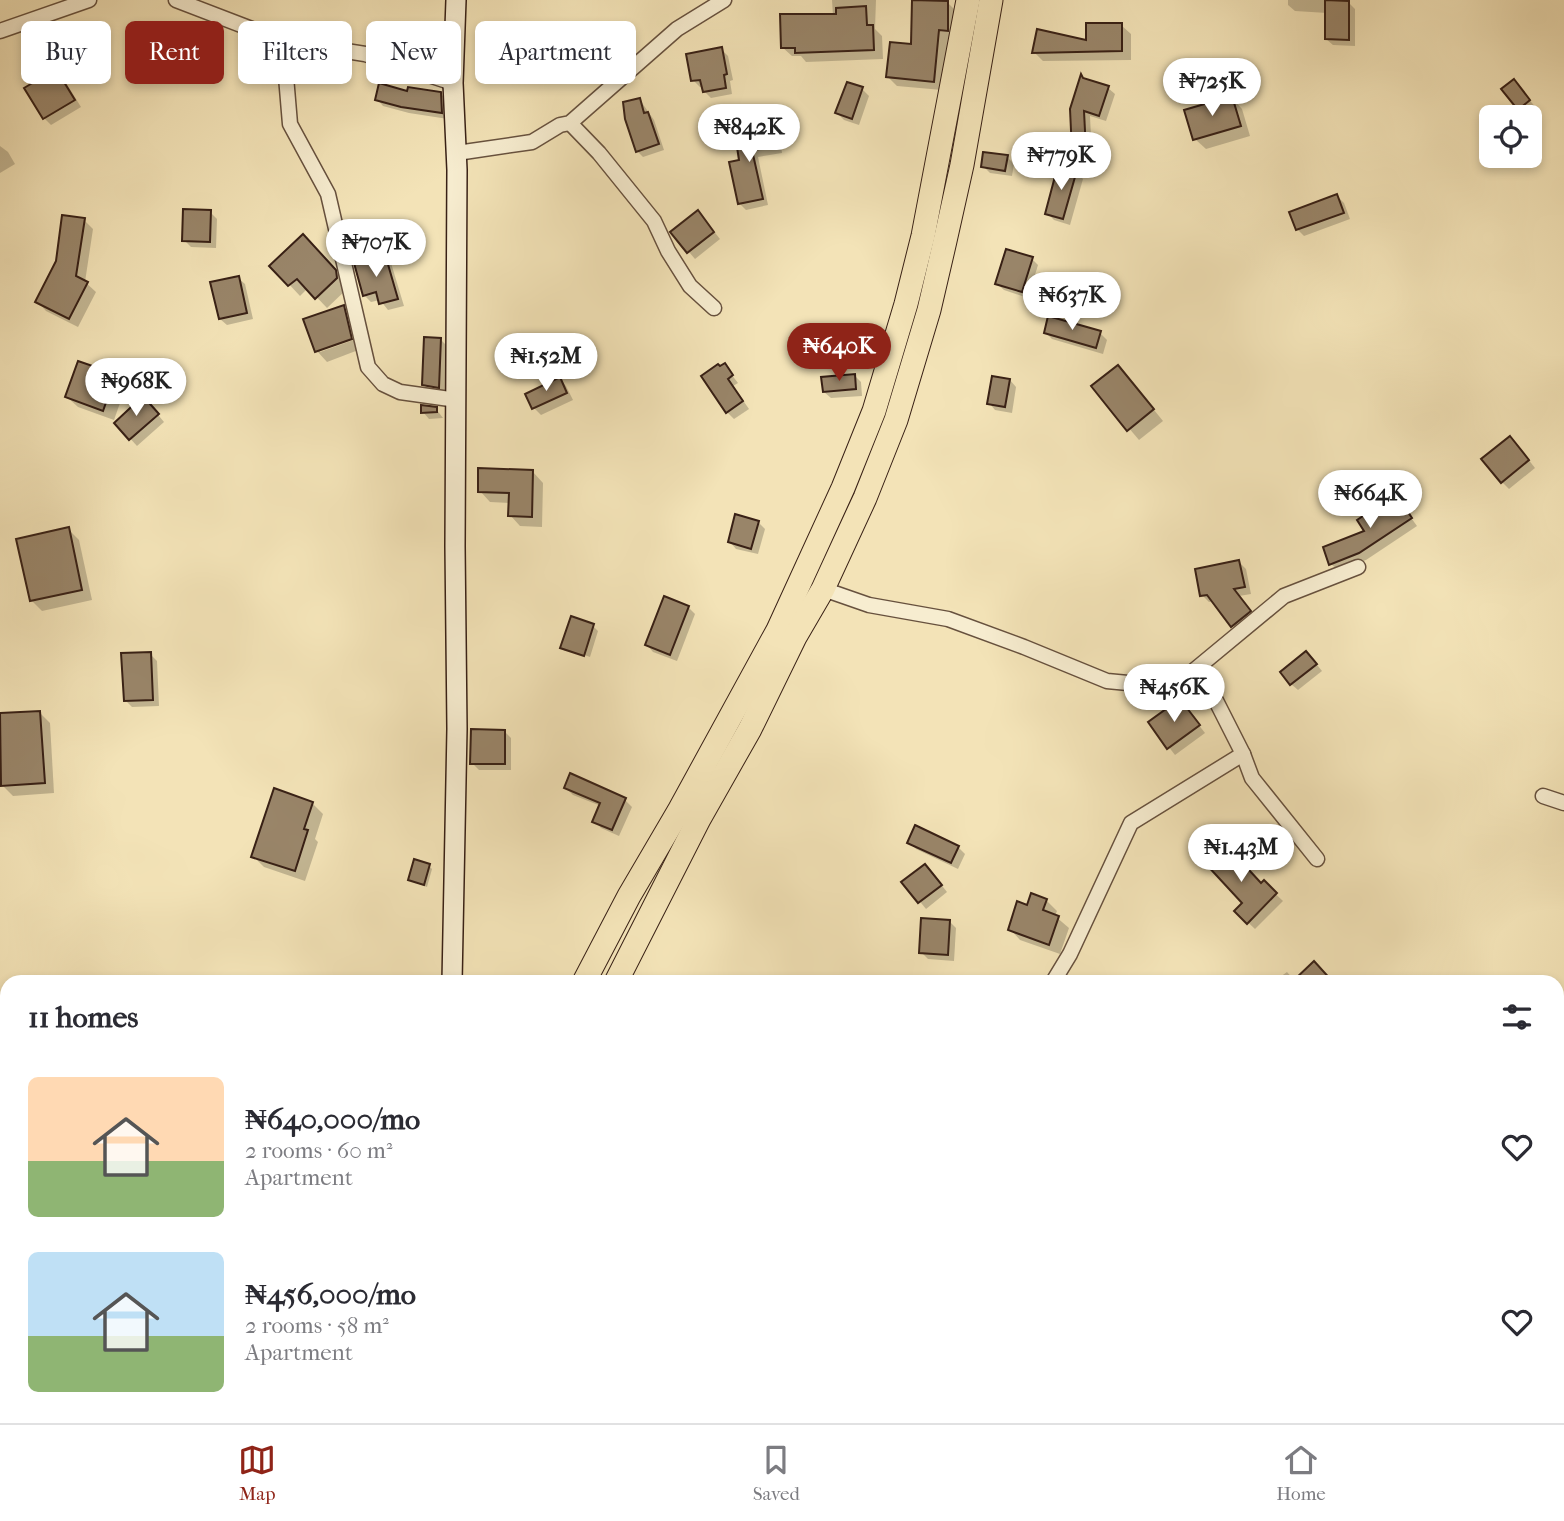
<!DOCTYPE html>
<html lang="en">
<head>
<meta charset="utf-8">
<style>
  body { margin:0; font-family:"IM FELL French Canon",serif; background:#f2f2f3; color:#2b2b33; height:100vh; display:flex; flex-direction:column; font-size:26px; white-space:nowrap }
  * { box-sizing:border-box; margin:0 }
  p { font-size:23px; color:#7c7c81 }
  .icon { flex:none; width:38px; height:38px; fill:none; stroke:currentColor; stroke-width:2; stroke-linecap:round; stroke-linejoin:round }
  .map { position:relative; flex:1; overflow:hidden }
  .details { position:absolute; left:0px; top:975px; width:1564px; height:450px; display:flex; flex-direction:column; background:#fff; border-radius:21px 21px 0 0; box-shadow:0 4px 10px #0003 }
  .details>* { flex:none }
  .banner { position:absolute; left:21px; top:21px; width:700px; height:63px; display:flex; gap:14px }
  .fabs { position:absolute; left:1479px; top:105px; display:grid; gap:14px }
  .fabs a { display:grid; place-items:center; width:63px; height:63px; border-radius:10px; background:#fff; box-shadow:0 4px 10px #0003; font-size:35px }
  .price { position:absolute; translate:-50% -60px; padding:0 16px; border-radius:24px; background:#fff; color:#222; font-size:23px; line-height:46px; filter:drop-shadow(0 2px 4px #0008) }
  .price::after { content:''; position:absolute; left:50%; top:42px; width:21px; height:16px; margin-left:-10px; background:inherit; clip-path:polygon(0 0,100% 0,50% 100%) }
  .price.current { background:#8f2418; color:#fff }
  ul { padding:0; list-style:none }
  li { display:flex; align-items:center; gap:21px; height:175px; padding:0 28px }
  li span { display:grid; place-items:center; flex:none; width:196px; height:140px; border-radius:10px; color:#555 }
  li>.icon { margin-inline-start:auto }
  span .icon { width:84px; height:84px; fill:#fffc; stroke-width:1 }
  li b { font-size:30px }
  h2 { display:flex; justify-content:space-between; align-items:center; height:84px; padding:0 28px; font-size:30px }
  .tag { padding:0 24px; border-radius:10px; background:#fff; box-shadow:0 4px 10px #0003; font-size:24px; line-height:63px }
  .tag.current { background:#8f2418; color:#fff }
  .dock { display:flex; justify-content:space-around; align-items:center; height:98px; border-top:2px solid #e1e1e2; background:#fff; font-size:19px; color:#7c7c81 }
  .dock a { display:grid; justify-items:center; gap:4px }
  .dock .current { color:#8f2418 }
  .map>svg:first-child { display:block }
</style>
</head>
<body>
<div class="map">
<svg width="1564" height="1423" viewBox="0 0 1564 1423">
  <rect width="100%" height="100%" fill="#f3e3b7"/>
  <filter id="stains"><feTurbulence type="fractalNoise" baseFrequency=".00286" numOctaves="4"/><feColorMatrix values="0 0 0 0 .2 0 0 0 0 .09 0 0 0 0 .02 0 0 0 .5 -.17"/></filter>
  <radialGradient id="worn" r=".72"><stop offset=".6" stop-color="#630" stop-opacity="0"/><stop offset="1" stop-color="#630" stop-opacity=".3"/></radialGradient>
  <g fill="#0003">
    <polygon points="832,0 876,0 875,29 882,36 883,59 806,62 801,56 792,56 782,47 833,16"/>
    <polygon points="1288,0 1350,0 1350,4 1355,9 1355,46 1333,45 1326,39 1327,13 1295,11 1288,5"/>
    <polygon points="948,3 957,12 956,39 948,39 942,90 897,86 888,77"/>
    <polygon points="1121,25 1131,34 1131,60 1043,61 1034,52 1088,42"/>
    <polygon points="721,49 728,56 733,80 730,81 732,94 711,98 704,91 704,87 700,87 693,80"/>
    <polygon points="56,71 63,78 81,107 51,125 44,118 26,89"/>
    <polygon points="1083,77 1087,81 1108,88 1115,94 1106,121 1090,116 1092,157 1080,158 1073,151 1072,110"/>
    <polygon points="848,84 862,89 869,96 859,125 844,120 837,113"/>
    <polygon points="1520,88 1536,108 1526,116 1503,89"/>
    <polygon points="409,93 440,93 447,100 448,119 409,113 383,106 377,99"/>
    <polygon points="1232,98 1242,109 1250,136 1206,149 1195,139"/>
    <polygon points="640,100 654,120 664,150 643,157 637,151"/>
    <polygon points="773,131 780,137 782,153 758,157 768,205 746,210 739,203 740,161 737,136"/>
    <polygon points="0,146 8,152 15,164 0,173"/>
    <polygon points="1007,157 1014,164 1012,176 990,173 983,166"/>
    <polygon points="1076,172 1083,179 1070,225 1054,220 1047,213"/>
    <polygon points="1337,196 1344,203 1350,219 1304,236 1297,229"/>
    <polygon points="210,212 217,219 216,248 191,247 184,240"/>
    <polygon points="704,219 720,239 695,259 672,232"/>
    <polygon points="84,220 93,229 85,282 96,292 78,327 46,311 37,301"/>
    <polygon points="314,247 346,282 347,289 327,308 308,288 300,296 272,266"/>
    <polygon points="384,256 391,263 404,306 388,310 380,300 371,302 364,295"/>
    <polygon points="1032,259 1038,265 1028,298 1004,290 997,284"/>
    <polygon points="238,278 245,284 253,319 227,325 220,319"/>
    <polygon points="343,307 354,317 358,335 320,348 320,352 359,338 361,349 327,362 317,351"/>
    <polygon points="1046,333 1100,333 1107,340 1103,354 1052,339"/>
    <polygon points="440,339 447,346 445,394 431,392 424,385"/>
    <polygon points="724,365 738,383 733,386 749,409 734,419 727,412"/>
    <polygon points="115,375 126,386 114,420 78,407 67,397"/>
    <polygon points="854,375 861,382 862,396 831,398 824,392"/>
    <polygon points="1128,378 1163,421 1139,440 1094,387"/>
    <polygon points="560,379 566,386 573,400 541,415 534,408"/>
    <polygon points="1010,380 1016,387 1012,413 995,410 989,403"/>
    <polygon points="150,405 164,422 137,446 116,423"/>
    <polygon points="436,409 443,418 429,419 423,412"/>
    <polygon points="1517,445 1535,468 1509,489 1502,482"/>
    <polygon points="533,472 543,483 542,527 520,526 510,515 510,503 490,502 480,491"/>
    <polygon points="1396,497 1417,526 1366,560 1338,570 1331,564 1367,532"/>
    <polygon points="758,522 765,529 758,554 736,549 730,542"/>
    <polygon points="68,529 79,540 92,600 42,611 32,601"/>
    <polygon points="1239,562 1246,569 1251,594 1239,596 1256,619 1239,633 1214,601 1209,602 1202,595"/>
    <polygon points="688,607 695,614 677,661 653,652 647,645"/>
    <polygon points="593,626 598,631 590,657 565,648 565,651 562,648"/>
    <polygon points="150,654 157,661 159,706 132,707 125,700"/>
    <polygon points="1313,660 1322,671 1298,690 1291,684"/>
    <polygon points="1180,701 1205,733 1175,755 1150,723"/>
    <polygon points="39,712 50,723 54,793 13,796 2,785 0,715"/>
    <polygon points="504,731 511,738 511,770 479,770 472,763"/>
    <polygon points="566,788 625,800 632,807 619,836 601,828 595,821 601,806 573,795"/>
    <polygon points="312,803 323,814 315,839 318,842 305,881 264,867 253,856"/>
    <polygon points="909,842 958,847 965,854 958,869 916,849"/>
    <polygon points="429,866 432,869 427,887 410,880"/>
    <polygon points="932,873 947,892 926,909 904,882"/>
    <polygon points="1264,883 1283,901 1255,929 1236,911"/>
    <polygon points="1046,900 1057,911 1055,916 1069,928 1060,954 1020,940 1010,929 1028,907"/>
    <polygon points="949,921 956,928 954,961 928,959 921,952"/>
    <polygon points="1287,972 1295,981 1331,982 1273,982"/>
    <polygon points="7,1319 7,1352 0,1345 0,1330"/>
    <polygon points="1564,1404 1564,1423 1547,1423 1552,1418 1558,1418 1558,1411"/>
    <polygon points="613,1418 635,1418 634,1421"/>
    <polygon points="830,1418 860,1418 862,1423 831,1423"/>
    <polygon points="1239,1418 1283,1418 1283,1423 1238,1423"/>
    <polygon points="1535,1418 1541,1423 1528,1423"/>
  </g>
  <g fill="#998569" stroke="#382015" stroke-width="2">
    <polygon points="912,0 948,1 948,31 939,30 934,82 886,77 890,42 911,44"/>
    <polygon points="1325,0 1349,1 1349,40 1325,39"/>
    <polygon points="866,6 867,25 873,25 874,50 795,53 795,48 781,48 780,14 836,14 836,8"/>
    <polygon points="1086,23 1122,23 1122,51 1032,53 1037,29 1086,40"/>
    <polygon points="722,47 727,74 724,75 726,88 703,92 700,80 691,81 686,54"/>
    <polygon points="56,69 75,100 43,119 24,88"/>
    <polygon points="1081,74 1083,78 1109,86 1099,116 1084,111 1086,151 1072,152 1070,109"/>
    <polygon points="1514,79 1530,100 1518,110 1501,89"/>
    <polygon points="847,82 863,87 852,119 835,113"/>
    <polygon points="379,83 407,91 408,87 441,92 442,113 401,107 375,100"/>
    <polygon points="1232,96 1241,126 1193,140 1184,110"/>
    <polygon points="640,98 644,113 648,112 659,144 636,152 625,119 623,102"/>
    <polygon points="774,129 776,147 752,150 763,199 738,204 729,162 739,160 735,134"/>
    <polygon points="983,152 1008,155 1005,171 981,167"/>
    <polygon points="1058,165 1077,170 1063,219 1045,214"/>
    <polygon points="1337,194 1344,213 1296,230 1289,212"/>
    <polygon points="183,209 211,210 210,242 182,241"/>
    <polygon points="698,210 714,232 687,253 670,232"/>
    <polygon points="62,215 85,218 76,276 88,282 69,319 35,302 56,261"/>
    <polygon points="303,234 336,270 337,278 315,299 297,279 288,286 269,266"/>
    <polygon points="1006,249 1033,257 1022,292 995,284"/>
    <polygon points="385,254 398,299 379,304 376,292 363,296 354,263"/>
    <polygon points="239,276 247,313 219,319 210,282"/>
    <polygon points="344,305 352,339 315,352 303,319"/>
    <polygon points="1048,316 1101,331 1096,348 1044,333"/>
    <polygon points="424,337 441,338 439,388 422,385"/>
    <polygon points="78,361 116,374 103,411 65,397"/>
    <polygon points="725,363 733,375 728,379 743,401 726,413 701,376 718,364 720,366"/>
    <polygon points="1118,365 1154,409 1127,431 1091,386"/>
    <polygon points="855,374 856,389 823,392 821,377"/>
    <polygon points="992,376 1010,379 1005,407 987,404"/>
    <polygon points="560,377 567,393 532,409 525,394"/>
    <polygon points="143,396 159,414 129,440 114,423"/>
    <polygon points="421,405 437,407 437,412 421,413"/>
    <polygon points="1510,436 1529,460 1501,483 1481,459"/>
    <polygon points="478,468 533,470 532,517 508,516 509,493 478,492"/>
    <polygon points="1396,494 1412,518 1359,553 1329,565 1323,547 1364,531 1357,520"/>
    <polygon points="735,514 759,521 751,549 728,542"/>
    <polygon points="69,527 82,590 30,601 16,539"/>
    <polygon points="1239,560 1245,587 1234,589 1251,611 1231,627 1207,595 1200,596 1195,569"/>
    <polygon points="664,596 689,606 670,655 645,645"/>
    <polygon points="571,616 594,624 584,656 560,648"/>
    <polygon points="1306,651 1317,664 1290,685 1280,672"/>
    <polygon points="151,652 153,700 124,701 121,653"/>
    <polygon points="1180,699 1200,725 1167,749 1148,722"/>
    <polygon points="40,711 45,783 1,786 0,713"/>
    <polygon points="471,729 505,730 505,764 470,764"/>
    <polygon points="570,773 626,798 612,830 592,822 600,803 564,788"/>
    <polygon points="274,788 313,802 304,829 308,830 295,871 251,857"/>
    <polygon points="915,825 959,846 951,863 907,843"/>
    <polygon points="1226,845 1261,883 1264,880 1277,893 1247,924 1234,911 1242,903 1205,863"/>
    <polygon points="414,859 430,864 424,885 408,880"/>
    <polygon points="925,864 942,885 918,903 901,882"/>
    <polygon points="1031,893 1047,899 1043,910 1059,916 1049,945 1008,930 1017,901 1027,905"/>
    <polygon points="921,918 950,920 948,955 919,953"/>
    <polygon points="1314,961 1333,982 1292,982"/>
  </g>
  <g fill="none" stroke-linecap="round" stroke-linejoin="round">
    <g stroke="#67513e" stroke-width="17">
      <g id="minor">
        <polyline points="176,0 283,41 365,54 453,83"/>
        <polyline points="0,31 89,0"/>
        <polyline points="283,41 290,124 328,194 368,367 383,384 400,392 457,400"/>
        <polyline points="570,123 599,153 654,221 668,251 690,286 714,308"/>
        <polyline points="457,153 532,142 560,125 570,123 677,29 724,0"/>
        <polyline points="823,589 869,605 948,619 1024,647 1107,681 1149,685 1191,673 1207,683 1243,754 1252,778 1317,859"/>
        <polyline points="1191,673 1284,596 1358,567"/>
        <polyline points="1543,796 1564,803"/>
        <polyline points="1053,982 1070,954 1131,823 1243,754"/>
        <polyline points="0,1114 7,1111"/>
        <polyline points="1021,1418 1038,1423"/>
      </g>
    </g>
    <g stroke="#382015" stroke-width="22">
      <polyline id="secondary" points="452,982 457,729 455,546 457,170 453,83 456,0"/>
    </g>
    <g stroke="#382015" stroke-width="25">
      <g id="primary">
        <polyline points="584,982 629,896 680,809 778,630 843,488 874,411 906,304 923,236 968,0"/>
        <polyline points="616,982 699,819 750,729 795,637 823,589 865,498 896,420 929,310 945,241 962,165 991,0"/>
        <polyline points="352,1423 355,1418"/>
        <polyline points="380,1423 382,1418"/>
      </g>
    </g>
    <use href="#minor" stroke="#f7edd0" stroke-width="14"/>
    <use href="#secondary" stroke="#f7edd0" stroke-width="19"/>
    <use href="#primary" stroke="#f3e3b7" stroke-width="23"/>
  </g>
  <rect width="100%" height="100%" filter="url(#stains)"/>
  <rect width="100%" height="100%" fill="url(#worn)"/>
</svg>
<div class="fabs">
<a><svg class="icon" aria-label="locate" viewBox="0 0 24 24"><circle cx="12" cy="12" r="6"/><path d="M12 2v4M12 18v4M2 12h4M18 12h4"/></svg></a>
</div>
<b class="price" style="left:1212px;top:118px">₦725K</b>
<b class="price" style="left:749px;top:164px">₦842K</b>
<b class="price" style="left:1061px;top:192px">₦779K</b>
<b class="price" style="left:376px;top:279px">₦707K</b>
<b class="price" style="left:1072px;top:332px">₦637K</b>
<b class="price current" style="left:839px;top:383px">₦640K</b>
<b class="price" style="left:546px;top:393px">₦1.52M</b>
<b class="price" style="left:136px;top:418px">₦968K</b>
<b class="price" style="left:1370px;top:530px">₦664K</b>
<b class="price" style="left:1174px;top:724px">₦456K</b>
<b class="price" style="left:1241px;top:884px">₦1.43M</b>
<div class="banner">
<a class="tag">Buy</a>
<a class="tag current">Rent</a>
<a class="tag">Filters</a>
<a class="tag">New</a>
<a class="tag">Apartment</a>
</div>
<section class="details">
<h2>11 homes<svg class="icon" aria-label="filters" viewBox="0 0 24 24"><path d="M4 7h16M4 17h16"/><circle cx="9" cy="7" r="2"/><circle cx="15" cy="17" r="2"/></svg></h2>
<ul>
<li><span style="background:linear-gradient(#ffd9b3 60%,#8fb573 0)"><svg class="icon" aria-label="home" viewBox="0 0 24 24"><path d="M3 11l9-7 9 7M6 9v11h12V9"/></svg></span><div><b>₦640,000/mo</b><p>2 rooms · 60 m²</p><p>Apartment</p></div><svg class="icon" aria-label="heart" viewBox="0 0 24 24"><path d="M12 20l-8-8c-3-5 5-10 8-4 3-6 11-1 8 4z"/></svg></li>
<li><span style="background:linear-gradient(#bfe0f5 60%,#8fb573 0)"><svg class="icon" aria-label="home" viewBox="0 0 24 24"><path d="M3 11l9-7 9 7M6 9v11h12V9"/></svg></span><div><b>₦456,000/mo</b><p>2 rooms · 58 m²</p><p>Apartment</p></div><svg class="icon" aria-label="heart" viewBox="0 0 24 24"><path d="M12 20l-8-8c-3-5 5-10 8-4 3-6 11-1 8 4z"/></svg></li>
</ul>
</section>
</div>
<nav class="dock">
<a class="current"><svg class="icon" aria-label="map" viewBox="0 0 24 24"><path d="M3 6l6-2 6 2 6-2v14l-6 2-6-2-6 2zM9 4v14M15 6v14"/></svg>Map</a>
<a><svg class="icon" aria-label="saved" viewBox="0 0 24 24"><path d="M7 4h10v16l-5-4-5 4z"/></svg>Saved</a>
<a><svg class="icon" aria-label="home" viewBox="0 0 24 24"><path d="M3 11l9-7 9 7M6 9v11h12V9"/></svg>Home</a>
</nav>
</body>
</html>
